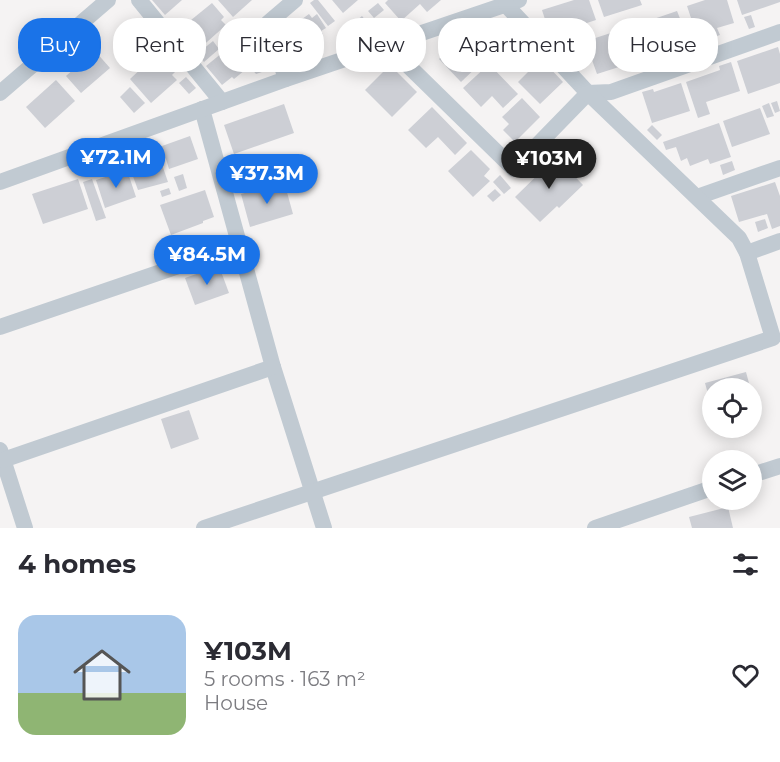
<!DOCTYPE html>
<html lang="en">
<head>
<meta charset="utf-8">
<style>
  body { margin:0; font-family:Montserrat,sans-serif; background:#f2f2f3; color:#2b2b33; height:100vh; display:flex; flex-direction:column; font-size:22px; white-space:nowrap }
  * { box-sizing:border-box; margin:0 }
  p { font-size:20px; color:#7c7c81 }
  .icon { flex:none; width:33px; height:33px; fill:none; stroke:currentColor; stroke-width:2; stroke-linecap:round; stroke-linejoin:round }
  .map { position:relative; height:528px; overflow:hidden }
  .details { display:flex; flex-direction:column; background:#fff; flex:1 }
  .details>* { flex:none }
  .hud { position:absolute; left:18px; top:18px; width:744px; height:54px; display:flex; gap:12px }
  .tools { position:absolute; left:702px; top:378px; display:grid; gap:12px }
  .tools a { display:grid; place-items:center; width:60px; height:60px; border-radius:50%; background:#fff; box-shadow:0 3px 15px #0003; font-size:30px }
  .price { position:absolute; translate:-50% -51px; padding:0 14px; border-radius:21px; background:#1a73e8; color:#fff; font-size:20px; line-height:39px; filter:drop-shadow(0 2px 3px #0008) }
  .price::after { content:''; position:absolute; left:50%; top:36px; width:18px; height:14px; margin-left:-9px; background:inherit; clip-path:polygon(0 0,100% 0,50% 100%) }
  .price.current { background:#222; color:#fff }
  ul { padding:0; list-style:none }
  li { display:flex; align-items:center; gap:18px; height:150px; padding:0 18px }
  li span { display:grid; place-items:center; flex:none; width:168px; height:120px; border-radius:18px; color:#555 }
  li>.icon { margin-inline-start:auto }
  span .icon { width:72px; height:72px; fill:#fffc; stroke-width:1 }
  li b { font-size:26px }
  h2 { display:flex; justify-content:space-between; align-items:center; height:72px; padding:0 18px; font-size:26px }
  .tag { padding:0 21px; border-radius:24px; background:#fff; box-shadow:0 3px 15px #0003; font-size:21px; line-height:54px }
  .tag.current { background:#1a73e8; color:#fff }
  .map>svg:first-child { display:block }
</style>
</head>
<body>
<div class="map">
<svg width="780" height="528" viewBox="0 0 780 528">
  <rect width="100%" height="100%" fill="#f5f3f3"/>
  <g fill="#cdcfd5">
    <polygon points="152,0 182,0 165,15"/>
    <polygon points="218,0 252,0 233,17"/>
    <polygon points="314,0 318,0 335,21 328,26 310,3"/>
    <polygon points="332,0 358,0 343,13"/>
    <polygon points="388,0 441,0 427,12 420,4 401,21 385,3"/>
    <polygon points="574,0 589,0 596,20 550,35 542,10"/>
    <polygon points="598,0 640,0 642,5 604,17"/>
    <polygon points="705,0 727,0 734,23 717,28 720,35 699,42 687,6"/>
    <polygon points="737,0 780,0 780,2 742,15"/>
    <polygon points="212,3 224,17 221,20 226,25 198,50 180,29"/>
    <polygon points="378,3 384,10 374,18 368,11"/>
    <polygon points="677,11 683,26 689,23 696,43 685,47 683,41 673,44 675,50 647,59 636,25"/>
    <polygon points="309,14 312,18 317,14 326,28 321,31 323,34 311,42 315,47 300,57 284,32"/>
    <polygon points="751,15 755,27 749,29 744,17"/>
    <polygon points="362,16 370,26 355,39 347,29"/>
    <polygon points="626,28 629,38 633,37 641,60 597,74 592,60 586,62 580,43"/>
    <polygon points="244,35 262,56 234,79 232,77 222,85 206,66"/>
    <polygon points="460,39 482,62 461,82 439,59"/>
    <polygon points="213,41 219,49 204,62 197,54"/>
    <polygon points="778,47 780,54 780,83 748,94 737,61"/>
    <polygon points="95,51 110,68 81,93 66,76 75,68 72,64 84,54 87,58"/>
    <polygon points="159,52 176,71 172,75 177,80 151,103 130,79"/>
    <polygon points="264,59 268,70 256,74 251,68"/>
    <polygon points="731,62 740,91 706,102 710,114 698,118 686,82 720,70 719,66"/>
    <polygon points="489,64 518,94 503,108 492,96 481,107 463,88"/>
    <polygon points="546,64 563,82 540,104 518,82 535,65 539,71"/>
    <polygon points="390,65 417,92 392,117 365,90"/>
    <polygon points="186,77 196,88 189,94 179,83"/>
    <polygon points="56,80 75,101 45,128 26,107"/>
    <polygon points="681,83 690,111 652,123 642,92 653,89 654,92"/>
    <polygon points="130,87 145,103 134,113 120,97"/>
    <polygon points="522,98 540,117 515,142 503,130 509,124 502,117"/>
    <polygon points="777,101 780,111 775,113 771,103"/>
    <polygon points="769,103 774,116 767,118 762,106"/>
    <polygon points="284,104 294,133 234,154 224,125"/>
    <polygon points="432,107 467,143 455,155 438,137 426,148 408,130"/>
    <polygon points="760,108 770,134 732,147 723,121"/>
    <polygon points="719,123 731,157 710,164 708,159 690,166 687,158 681,161 676,147 666,150 663,142"/>
    <polygon points="652,125 662,135 657,140 647,130"/>
    <polygon points="190,136 198,159 169,169 162,146"/>
    <polygon points="471,150 490,169 484,176 490,181 473,197 448,171"/>
    <polygon points="158,153 168,182 138,190 128,163"/>
    <polygon points="556,157 583,185 559,208 557,206 540,222 515,197"/>
    <polygon points="732,161 735,170 723,175 720,165"/>
    <polygon points="127,170 136,197 105,208 96,180"/>
    <polygon points="183,174 187,188 179,191 174,177"/>
    <polygon points="500,175 511,188 504,194 493,182"/>
    <polygon points="78,179 88,209 43,224 32,194"/>
    <polygon points="92,179 106,218 96,221 83,182"/>
    <polygon points="775,182 780,196 780,226 772,229 767,214 739,222 731,196"/>
    <polygon points="274,185 274,188 285,185 293,214 250,227 241,194"/>
    <polygon points="169,188 171,194 162,197 160,191"/>
    <polygon points="495,189 501,195 493,202 487,196"/>
    <polygon points="205,190 214,217 203,221 203,223 171,235 160,205"/>
    <polygon points="765,219 768,228 758,232 755,222"/>
    <polygon points="219,266 229,293 195,305 185,278"/>
    <polygon points="746,372 750,387 744,388 712,388 712,409 705,383"/>
    <polygon points="189,410 199,439 171,449 161,419"/>
    <polygon points="728,507 733,528 692,528 689,517"/>
  </g>
  <g fill="none" stroke-linecap="round" stroke-linejoin="round">
    <g stroke="#c1cad2" stroke-width="16">
      <polyline points="139,0 222,102"/>
      <polyline points="387,45 514,169 588,93 611,92 780,32"/>
      <polyline points="286,79 268,23 295,0"/>
      <polyline points="0,93 108,0"/>
      <polyline points="202,109 273,367 324,528"/>
      <polyline points="0,182 286,79 519,0"/>
      <polyline points="697,197 780,168"/>
      <polyline points="747,253 780,241"/>
      <polyline points="0,327 240,245"/>
      <polyline points="0,450 25,528"/>
      <polyline points="3,460 273,367"/>
      <polyline points="752,475 780,466"/>
      <polyline points="204,528 773,338 747,253 739,238 588,93 506,5"/>
      <polyline points="595,528 712,488"/>
    </g>
  </g>
</svg>
<div class="tools">
<a><svg class="icon" aria-label="locate" viewBox="0 0 24 24"><circle cx="12" cy="12" r="6"/><path d="M12 2v4M12 18v4M2 12h4M18 12h4"/></svg></a>
<a><svg class="icon" aria-label="layers" viewBox="0 0 24 24"><path d="M12 4l9 5-9 5-9-5zM3 14l9 5 9-5"/></svg></a>
</div>
<b class="price" style="left:116px;top:189px">¥72.1M</b>
<b class="price current" style="left:549px;top:190px">¥103M</b>
<b class="price" style="left:267px;top:205px">¥37.3M</b>
<b class="price" style="left:207px;top:286px">¥84.5M</b>
<div class="hud">
<a class="tag current">Buy</a>
<a class="tag">Rent</a>
<a class="tag">Filters</a>
<a class="tag">New</a>
<a class="tag">Apartment</a>
<a class="tag">House</a>
</div>
</div>
<section class="details">
<h2>4 homes<svg class="icon" aria-label="filters" viewBox="0 0 24 24"><path d="M4 7h16M4 17h16"/><circle cx="9" cy="7" r="2"/><circle cx="15" cy="17" r="2"/></svg></h2>
<ul>
<li><span style="background:linear-gradient(#a9c7e8 65%,#8fb573 0)"><svg class="icon" aria-label="home" viewBox="0 0 24 24"><path d="M3 11l9-7 9 7M6 9v11h12V9"/></svg></span><div><b>¥103M</b><p>5 rooms · 163 m²</p><p>House</p></div><svg class="icon" aria-label="heart" viewBox="0 0 24 24"><path d="M12 20l-8-8c-3-5 5-10 8-4 3-6 11-1 8 4z"/></svg></li>
</ul>
</section>
</body>
</html>
